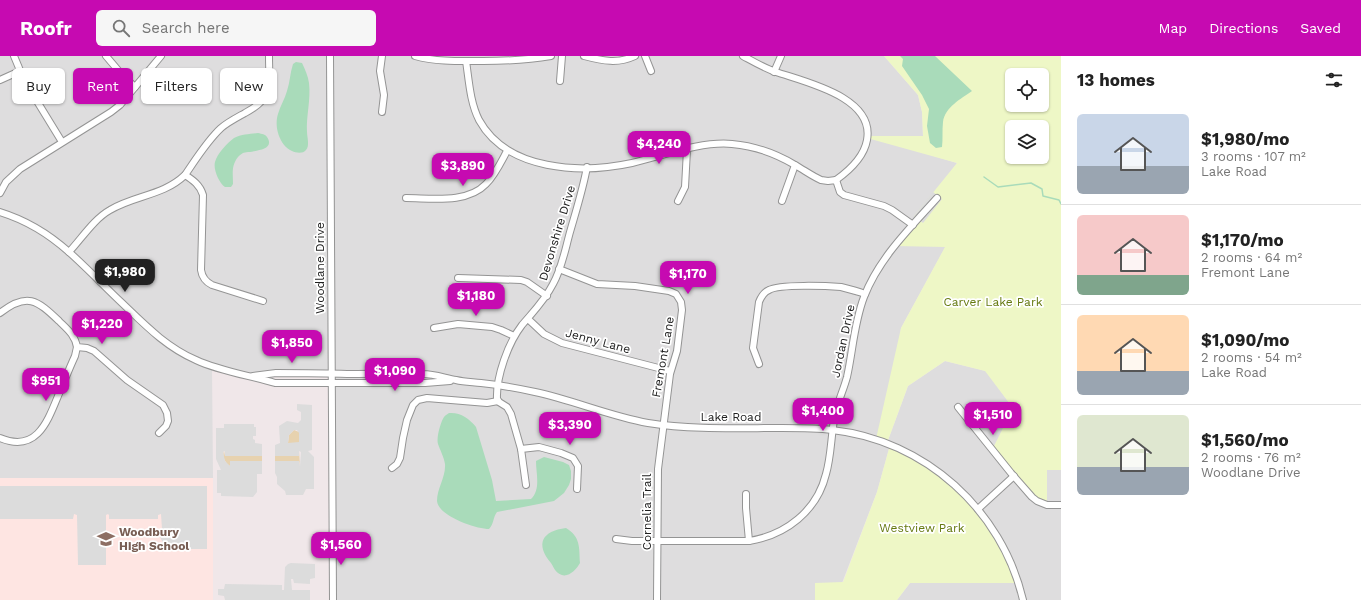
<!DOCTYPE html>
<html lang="en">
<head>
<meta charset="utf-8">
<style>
  body { margin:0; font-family:"Work Sans",sans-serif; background:#f6f6f6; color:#222; height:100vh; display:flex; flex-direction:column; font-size:15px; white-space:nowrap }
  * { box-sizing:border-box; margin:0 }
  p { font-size:13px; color:#767676 }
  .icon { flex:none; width:22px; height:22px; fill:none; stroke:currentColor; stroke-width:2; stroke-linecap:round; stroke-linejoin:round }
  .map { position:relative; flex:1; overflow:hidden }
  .side { display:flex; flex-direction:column; background:#fff; width:300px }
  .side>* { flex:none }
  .top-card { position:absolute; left:12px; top:12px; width:380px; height:36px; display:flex; gap:8px }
  .fabs { position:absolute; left:1005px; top:12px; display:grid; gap:8px }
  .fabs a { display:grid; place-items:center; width:44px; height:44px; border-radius:6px; background:#fff; box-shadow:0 1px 3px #0004; font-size:20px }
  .price { position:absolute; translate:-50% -34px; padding:0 9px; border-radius:8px; background:#c60ab1; color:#fff; font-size:13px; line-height:26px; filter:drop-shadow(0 1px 2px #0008) }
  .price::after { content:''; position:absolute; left:50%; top:24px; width:12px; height:9px; margin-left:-6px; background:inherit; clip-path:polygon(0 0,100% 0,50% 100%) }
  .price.on { background:#222; color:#fff }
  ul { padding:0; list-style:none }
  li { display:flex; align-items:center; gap:12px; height:100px; padding:0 16px }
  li+li { border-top:1px solid #e0e0e0 }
  li span { display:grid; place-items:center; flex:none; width:112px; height:80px; border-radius:6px; color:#555 }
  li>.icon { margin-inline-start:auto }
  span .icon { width:48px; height:48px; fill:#fffc; stroke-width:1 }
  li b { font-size:17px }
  h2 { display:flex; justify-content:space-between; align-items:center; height:48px; padding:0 16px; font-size:17px }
  .pill { padding:0 14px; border-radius:6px; background:#fff; box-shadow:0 1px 3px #0004; font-size:14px; line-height:36px }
  .pill.on { background:#c60ab1; color:#fff }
  header { display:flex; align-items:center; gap:24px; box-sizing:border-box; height:56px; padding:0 20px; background:#c60ab1; color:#fff }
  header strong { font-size:19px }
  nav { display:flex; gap:22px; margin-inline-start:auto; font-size:14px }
  .search { width:280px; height:36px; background:#f6f6f6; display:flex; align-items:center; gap:10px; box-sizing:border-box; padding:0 14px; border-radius:6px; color:#767676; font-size:15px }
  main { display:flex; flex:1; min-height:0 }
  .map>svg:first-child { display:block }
</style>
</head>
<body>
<header>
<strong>Roofr</strong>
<div class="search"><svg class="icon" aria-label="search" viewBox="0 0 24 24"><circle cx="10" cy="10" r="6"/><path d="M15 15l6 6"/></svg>Search here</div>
<nav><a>Map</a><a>Directions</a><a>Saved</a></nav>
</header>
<main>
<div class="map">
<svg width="1061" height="544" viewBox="0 0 1061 544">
  <rect width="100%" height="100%" fill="#f0e7e9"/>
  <polygon fill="#deddde" points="0,0 884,0 918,39 922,56 923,80 868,80 957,107 918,163 896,190 946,190 901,272 887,387 908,330 945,305 986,315 1013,352 1047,448 1047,414 1061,414 1061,544 897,544 910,527 1018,527 890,389 877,436 842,527 815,527 815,544 333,544 331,317 253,320 212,311 213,422 0,422"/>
  <rect fill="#fee5e2" x="0" y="422" width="213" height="122"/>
  <g fill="#e7d2af">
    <polygon points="294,374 299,376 299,387 288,387 289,379"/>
    <path d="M 224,395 L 225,400 L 262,400 L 262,405 L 231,405 L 230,410 C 225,407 222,400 224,395 Z"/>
    <polygon points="299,395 300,410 299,405 275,405 275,400 299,400"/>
  </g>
  <g fill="#eef7c6" fill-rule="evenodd">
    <path d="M 884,0 L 1061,0 L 1061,414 L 1047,414 L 1047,449 L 1041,447 L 992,394 L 1013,352 L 985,315 L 945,305 L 908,330 L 887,387 L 876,383 L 901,272 L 945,191 L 895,190 L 918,163 L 914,160 L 957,107 L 867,82 L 868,80 L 923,80 L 922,56 L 918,39 ZM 1012,19 L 1042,19 L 1042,49 L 1012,49 ZM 1012,71 L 1042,71 L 1042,101 L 1012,101 Z"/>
    <polygon points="890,389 938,414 987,464 1019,527 910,527 897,544 815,544 815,527 843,526 877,436"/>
  </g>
  <g fill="#dcdcdc" fill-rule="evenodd">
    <polygon points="933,136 942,143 923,167 914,160"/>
    <path d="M 297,348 L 312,349 L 312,394 L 308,395 L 314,401 L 314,433 L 306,433 L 303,439 L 286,439 L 285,435 L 277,428 L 277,421 L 275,417 L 275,405 L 299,405 L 300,410 L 301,396 L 299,395 L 299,400 L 275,400 L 275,389 L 280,387 L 279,370 L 287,365 L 298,367 L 301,364 L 301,356 L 297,354 ZM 294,374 L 297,374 L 299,377 L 299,386 L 288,387 L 289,379 Z"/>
    <polygon points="224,368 254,368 254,371 256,371 256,380 253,380 253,383 255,384 255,387 262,388 262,400 225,400 225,395 223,396 225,405 230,410 230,405 262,405 262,418 257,418 257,436 253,441 221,440 221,437 217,437 217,414 221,414 216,403 216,372 224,372"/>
    <polygon points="0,430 207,430 207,493 172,493 164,489 160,481 162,473 161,458 158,459 158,463 109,463 109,459 108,458 106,459 106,509 78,509 77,459 74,458 73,463 0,463"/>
    <polygon points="291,507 315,508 315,522 310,523 310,528 294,527 293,523 291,523 292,534 310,534 310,544 225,544 224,540 218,539 218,533 224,533 225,528 282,529 282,534 284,534 285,511 288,508"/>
  </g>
  <g fill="#a9dbba">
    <path d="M 900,0 L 935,0 L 972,35 C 961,43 945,51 943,66 C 942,75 943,83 942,91 L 936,92 L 930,87 L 927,70 L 929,53 L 922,39 L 902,10 L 903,3 Z"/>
    <path d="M 296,6 L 302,7 C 305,13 308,20 309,27 C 311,44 306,60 307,76 C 307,81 310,90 306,94 C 303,98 296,97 292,95 C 279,89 274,70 278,58 C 280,50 285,43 287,35 C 290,26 290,17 293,8 Z"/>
    <path d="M 258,77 C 262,78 265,78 267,81 C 277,96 248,95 243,97 C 241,98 239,100 238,101 C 231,110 233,117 233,128 L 231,131 L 225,131 C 219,127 213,113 215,106 C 217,98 227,87 234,82 C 242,78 250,78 258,77 Z"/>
    <path d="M 449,357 C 460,356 469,362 476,371 L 492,424 L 496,445 L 531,443 C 541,433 536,418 536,405 L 544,401 L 563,406 L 569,409 L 571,415 L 571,423 L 569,429 L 564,437 L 554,445 L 497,456 C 493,461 494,468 489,473 C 476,473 438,460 437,445 C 437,432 446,421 445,408 C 444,401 440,394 438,388 C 436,382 441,365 444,361 C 445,359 448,358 449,357 Z"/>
    <path d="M 566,472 C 581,481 579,492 580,507 C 576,514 567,524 558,517 C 555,515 553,510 551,507 C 535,488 542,475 566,472 Z"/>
  </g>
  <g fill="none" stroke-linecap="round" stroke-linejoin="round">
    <polyline stroke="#a9dbba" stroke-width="1.5" points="984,121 998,131 1031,127 1042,133 1043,140 1059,144 1061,148"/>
    <g stroke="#949494" stroke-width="8">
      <g id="minor">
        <polyline points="14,0 24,24 62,86"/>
        <polyline points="106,0 123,20 135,31"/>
        <polyline points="330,0 333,544"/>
        <path d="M 415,0 C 437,6 460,5 483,5 C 506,5 528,4 551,0"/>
        <path d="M 584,0 C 603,5 618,8 635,0"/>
        <polyline points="645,0 651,15"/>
        <path d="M 743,0 C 754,6 764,12 776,16 C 805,26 875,41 867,84 C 864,101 850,114 836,124"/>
        <path d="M 466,5 C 469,25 470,46 479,64 C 507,115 581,118 632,107 C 662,100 701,85 732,88 C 755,90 775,97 795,109 C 804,114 812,120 821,124 L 828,125 L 836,124 L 840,136 L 844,139 L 884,150 L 892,154 L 913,169"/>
        <polyline points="774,16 781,0"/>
        <polyline points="0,24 20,15"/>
        <polyline points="560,25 562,0"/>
        <polyline points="382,56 384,39 380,15 382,0"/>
        <path d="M 185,119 C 193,124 200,129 203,139 L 201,214 C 202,221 206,226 212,229 L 263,245"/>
        <polyline points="0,137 6,126 20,113 111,56 120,49 161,0"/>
        <path d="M 406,142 C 431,142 467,148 486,128 C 495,119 501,106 507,95"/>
        <polyline points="678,145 685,131 687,94"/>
        <polyline points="782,145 795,109"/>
        <path d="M 0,156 C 26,164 49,178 69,196 C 87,212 104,230 122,247 C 145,269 166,291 196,304 C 222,316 249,319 275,327 L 425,327 L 450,325"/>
        <path d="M 69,196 C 82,182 94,163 110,154 C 135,139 163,140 185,119 C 196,103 207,85 221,72 C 228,66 236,62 245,57 C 274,42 269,29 269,0"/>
        <polyline points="559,213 597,228 635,230 669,235 676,238 681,246 682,254 677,295 670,318 658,413 657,544"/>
        <polyline points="458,222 521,224 527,226 547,240"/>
        <path d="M 0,257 C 27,236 37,244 59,265 C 67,273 75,279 77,291 L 87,292 L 94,295 L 127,324 L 163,349 L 167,357 L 168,365 L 166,370 L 159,377"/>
        <polyline points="528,263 544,278 562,287 670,315"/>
        <polyline points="434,272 458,268 492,271 501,274 514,280"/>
        <path d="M 759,308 L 753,292 L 759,246 C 761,241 764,236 769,234 C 779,228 828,230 841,231 C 849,233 857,235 865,238"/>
        <path d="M 253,320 L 276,317 C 300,317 323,317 347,318 C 372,318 398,317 423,318 C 434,318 445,322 456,324 C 464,326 472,326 481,327 C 499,329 517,332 535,336 C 573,344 609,360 648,367 C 692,374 737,372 782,372 C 799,372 816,372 832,374 C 925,384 1002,454 1023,544"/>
        <polyline points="958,351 1011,417 1032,441 1037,445 1047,449 1061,449"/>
        <path d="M 0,382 C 36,397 47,367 58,340 C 64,326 69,313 75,300 L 77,291"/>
        <polyline points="521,393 539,391 561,397 573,402 578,410 577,433"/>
        <polyline points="392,412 397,408 400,402 403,382 407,364 413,349 418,344 427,342 487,347 498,345"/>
        <path d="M 526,429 L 521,393 L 511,358 L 507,351 L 499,346 L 497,343 C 496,321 508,287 522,269 C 533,256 545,244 553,228 C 562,212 565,194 570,176 C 576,155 583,133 587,111"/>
        <polyline points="746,438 746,452 749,485"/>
        <polyline points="978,453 1014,420"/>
        <path d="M 616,483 L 632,485 L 749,485 C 786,479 817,455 826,418 C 831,401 831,382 834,364 C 836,349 843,336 847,321 C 853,294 854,267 864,241 C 879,202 910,172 937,142"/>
      </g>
    </g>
    <use href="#minor" stroke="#fff" stroke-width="6"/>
  </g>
  <defs>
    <g id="school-bare" transform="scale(1.38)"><path d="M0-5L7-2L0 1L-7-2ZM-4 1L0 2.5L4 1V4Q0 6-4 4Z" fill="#8d6e63" stroke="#fff" stroke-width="2.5" paint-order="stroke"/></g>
  </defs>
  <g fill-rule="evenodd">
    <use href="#school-bare" x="106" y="483"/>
  </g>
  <g text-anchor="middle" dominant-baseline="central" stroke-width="3.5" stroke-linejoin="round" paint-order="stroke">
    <g font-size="12" fill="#202020" stroke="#fff">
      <text transform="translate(557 177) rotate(-73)">Devonshire Drive</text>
      <text transform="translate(320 212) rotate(-90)">Woodlane Drive</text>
      <text transform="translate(598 285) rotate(15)">Jenny Lane</text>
      <text transform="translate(843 285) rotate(-78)">Jordan Drive</text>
      <text transform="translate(663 301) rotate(-80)">Fremont Lane</text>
      <text x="731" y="361">Lake Road</text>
      <text transform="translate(647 456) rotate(-90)">Cornelia Trail</text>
    </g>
    <g font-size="12" fill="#667a11" stroke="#fff">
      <text x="993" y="246">Carver Lake Park</text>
      <text x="922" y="472">Westview Park</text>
    </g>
    <g font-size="12" font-weight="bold" fill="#785e54" stroke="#fff" text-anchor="start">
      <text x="119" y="476">Woodbury<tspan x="119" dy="14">High School</tspan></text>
    </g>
  </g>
</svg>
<div class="fabs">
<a><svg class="icon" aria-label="locate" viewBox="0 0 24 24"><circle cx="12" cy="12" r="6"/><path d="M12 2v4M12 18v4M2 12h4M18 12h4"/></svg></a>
<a><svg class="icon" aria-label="layers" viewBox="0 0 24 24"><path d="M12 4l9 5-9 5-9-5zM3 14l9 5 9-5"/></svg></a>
</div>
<b class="price" style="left:659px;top:109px">$4,240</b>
<b class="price" style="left:463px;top:131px">$3,890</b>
<b class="price on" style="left:125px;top:237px">$1,980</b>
<b class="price" style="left:688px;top:239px">$1,170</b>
<b class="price" style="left:476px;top:261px">$1,180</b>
<b class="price" style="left:102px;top:289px">$1,220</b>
<b class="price" style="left:292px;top:308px">$1,850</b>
<b class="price" style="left:395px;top:336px">$1,090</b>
<b class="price" style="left:46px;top:346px">$951</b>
<b class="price" style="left:823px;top:376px">$1,400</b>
<b class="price" style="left:993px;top:380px">$1,510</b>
<b class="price" style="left:570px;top:390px">$3,390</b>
<b class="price" style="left:341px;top:510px">$1,560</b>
<div class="top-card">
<a class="pill">Buy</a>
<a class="pill on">Rent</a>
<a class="pill">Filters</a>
<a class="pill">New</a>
</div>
</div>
<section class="side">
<h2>13 homes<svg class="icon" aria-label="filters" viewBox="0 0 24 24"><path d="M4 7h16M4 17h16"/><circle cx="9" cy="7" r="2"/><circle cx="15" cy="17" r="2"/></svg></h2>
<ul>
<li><span style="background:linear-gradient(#c9d6e8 65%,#9aa5b1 0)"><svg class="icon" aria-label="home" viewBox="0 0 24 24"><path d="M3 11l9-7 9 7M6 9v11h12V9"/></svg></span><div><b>$1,980/mo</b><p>3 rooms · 107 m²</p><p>Lake Road</p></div></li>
<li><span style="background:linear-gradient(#f6c9c9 75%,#7fa58c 0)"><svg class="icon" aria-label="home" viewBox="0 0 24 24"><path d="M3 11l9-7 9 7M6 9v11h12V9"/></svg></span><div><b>$1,170/mo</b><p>2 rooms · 64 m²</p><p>Fremont Lane</p></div></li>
<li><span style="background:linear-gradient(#ffd9b3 70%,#9aa5b1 0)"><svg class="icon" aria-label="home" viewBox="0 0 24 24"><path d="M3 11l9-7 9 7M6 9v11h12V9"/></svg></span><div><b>$1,090/mo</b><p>2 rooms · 54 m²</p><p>Lake Road</p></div></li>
<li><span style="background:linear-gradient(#dfe7d0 65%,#9aa5b1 0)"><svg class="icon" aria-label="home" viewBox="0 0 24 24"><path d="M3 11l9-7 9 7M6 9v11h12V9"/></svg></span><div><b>$1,560/mo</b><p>2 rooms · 76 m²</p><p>Woodlane Drive</p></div></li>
</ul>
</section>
</main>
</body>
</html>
